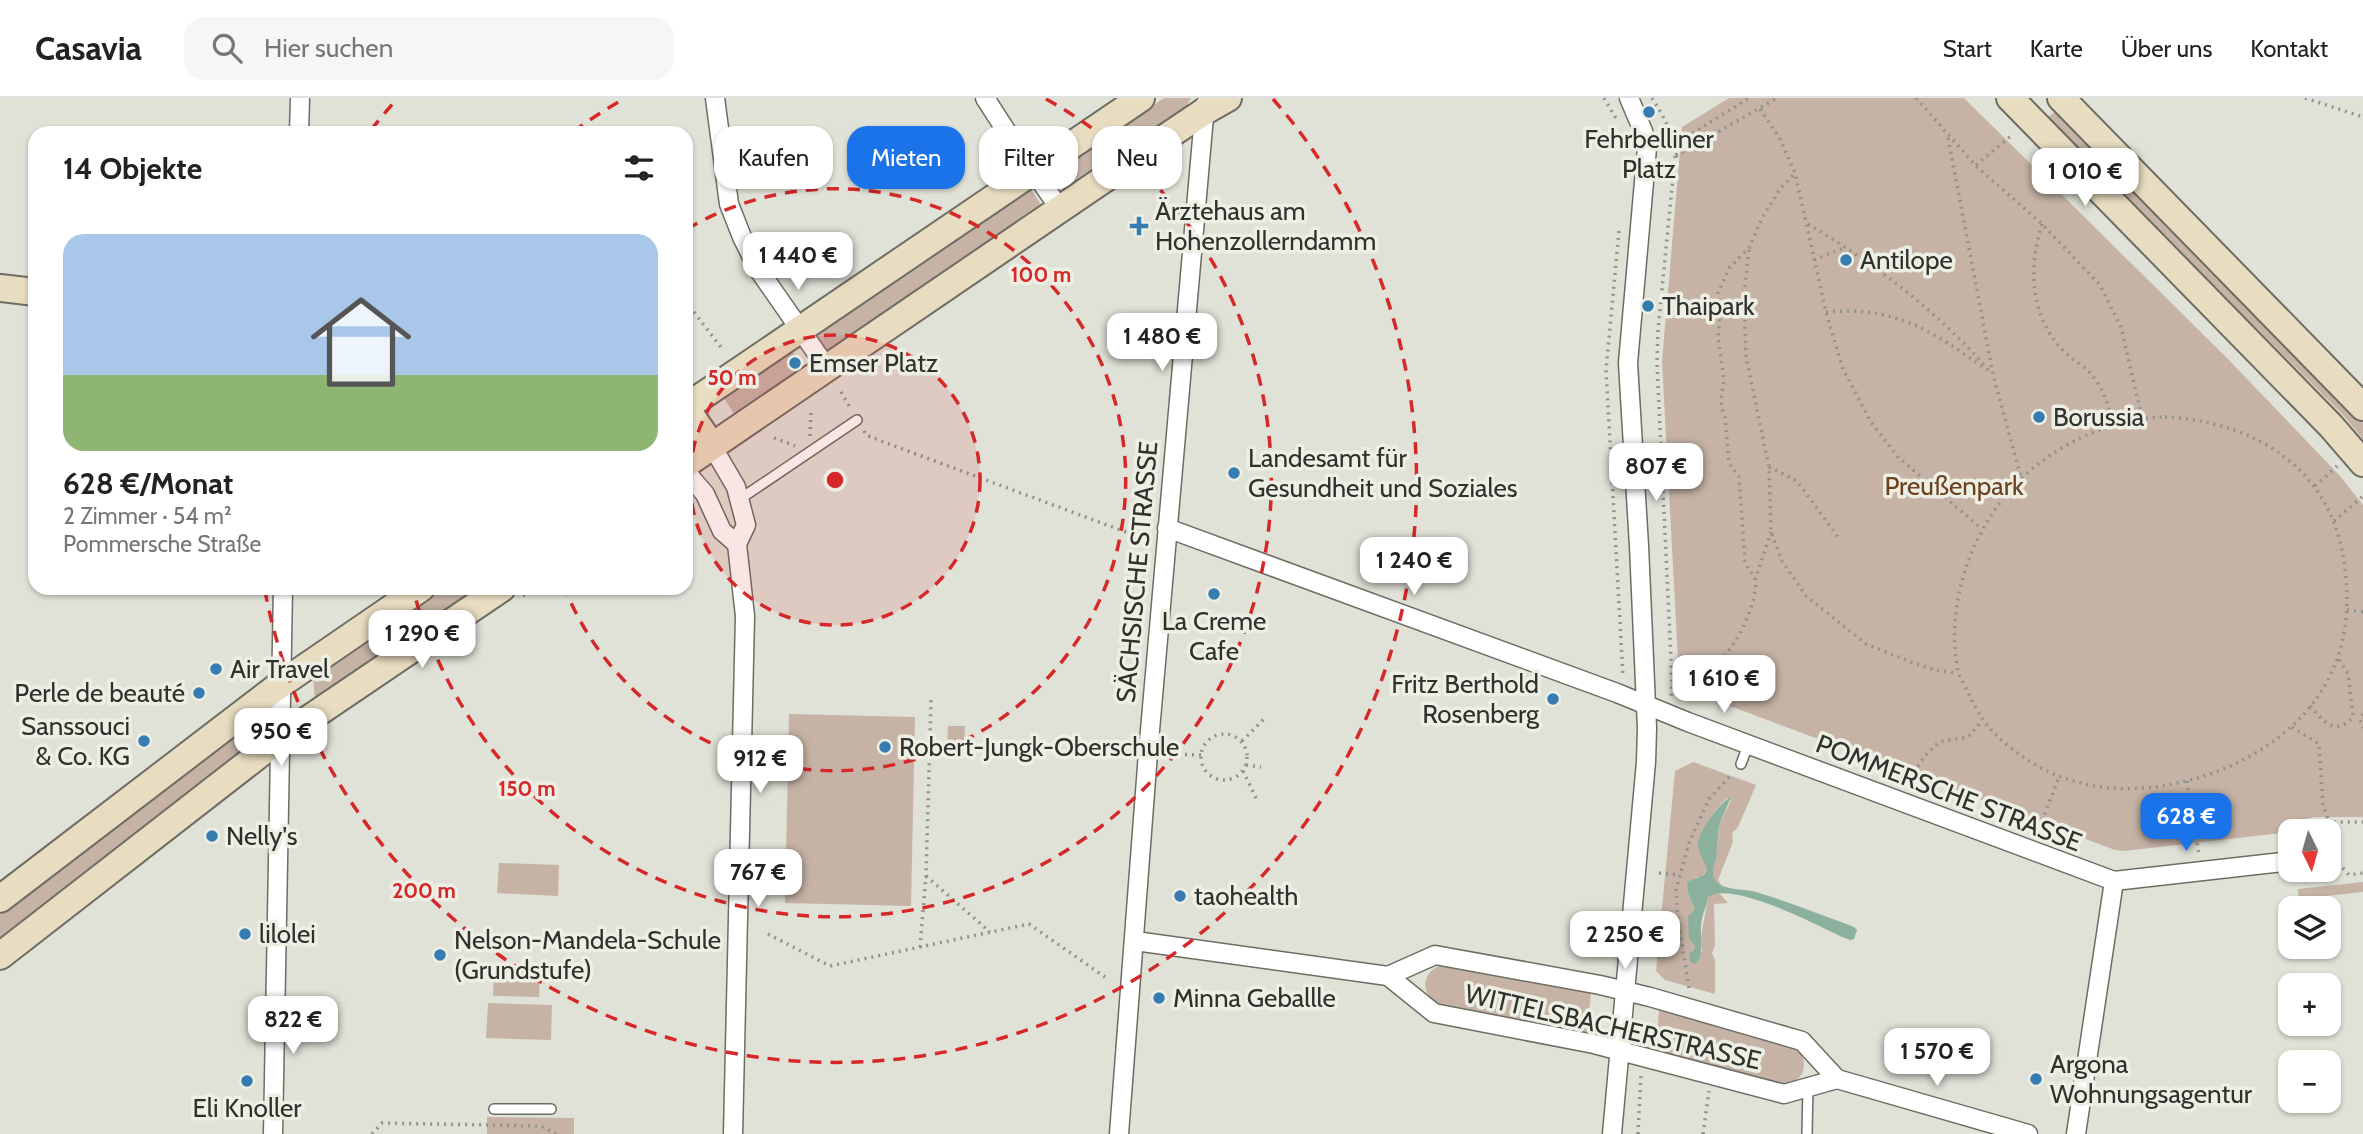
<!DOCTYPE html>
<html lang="de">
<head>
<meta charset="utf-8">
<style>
  body { margin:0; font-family:Cabin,sans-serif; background:#f6f6f6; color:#222; height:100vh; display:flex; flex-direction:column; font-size:26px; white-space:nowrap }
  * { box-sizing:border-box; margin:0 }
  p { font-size:23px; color:#767676 }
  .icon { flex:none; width:38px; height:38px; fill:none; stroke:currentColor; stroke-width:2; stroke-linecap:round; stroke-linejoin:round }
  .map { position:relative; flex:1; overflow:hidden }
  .panel { position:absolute; left:28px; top:28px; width:665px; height:469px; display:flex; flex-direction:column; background:#fff; border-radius:21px; box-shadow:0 2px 5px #0004 }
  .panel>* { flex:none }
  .hud { position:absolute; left:714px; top:28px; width:665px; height:63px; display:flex; gap:14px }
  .needle { width:46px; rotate:175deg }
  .fabs { position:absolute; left:2278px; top:721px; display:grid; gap:14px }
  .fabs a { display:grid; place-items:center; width:63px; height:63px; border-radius:14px; background:#fff; box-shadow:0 2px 5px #0004; font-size:35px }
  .price { position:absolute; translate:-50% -60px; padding:0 16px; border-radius:14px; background:#fff; color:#222; font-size:23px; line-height:46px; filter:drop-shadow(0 2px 4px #0008) }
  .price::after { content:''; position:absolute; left:50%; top:42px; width:21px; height:16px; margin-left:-10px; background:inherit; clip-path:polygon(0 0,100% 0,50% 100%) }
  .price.current { background:#1a73e8; color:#fff }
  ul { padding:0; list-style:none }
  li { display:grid; align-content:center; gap:14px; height:371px; padding:0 35px }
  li+li { border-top:2px solid #e0e0e0 }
  li span { display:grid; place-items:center; height:217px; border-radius:21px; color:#555 }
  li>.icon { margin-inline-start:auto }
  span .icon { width:126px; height:126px; fill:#fffc; stroke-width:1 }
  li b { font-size:30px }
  h2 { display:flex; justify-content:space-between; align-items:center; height:84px; padding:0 35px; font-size:30px }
  .chip { padding:0 24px; border-radius:21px; background:#fff; box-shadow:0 2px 5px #0004; font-size:24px; line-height:63px }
  .chip.current { background:#1a73e8; color:#fff }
  header { display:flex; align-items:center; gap:42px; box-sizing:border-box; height:98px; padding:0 35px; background:#fff; border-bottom:2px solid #e0e0e0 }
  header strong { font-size:33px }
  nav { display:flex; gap:38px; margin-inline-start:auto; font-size:24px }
  .search { width:490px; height:63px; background:#f6f6f6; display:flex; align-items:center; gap:18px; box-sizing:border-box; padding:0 24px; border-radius:21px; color:#767676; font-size:26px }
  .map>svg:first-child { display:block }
</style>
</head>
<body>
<header>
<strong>Casavia</strong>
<div class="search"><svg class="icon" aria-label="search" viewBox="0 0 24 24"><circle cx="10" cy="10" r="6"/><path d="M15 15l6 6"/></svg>Hier suchen</div>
<nav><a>Start</a><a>Karte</a><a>Über uns</a><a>Kontakt</a></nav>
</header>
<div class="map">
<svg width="2363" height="1036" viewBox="0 0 2363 1036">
  <rect width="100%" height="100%" fill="#e0e1d7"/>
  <g fill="#c6b3a6">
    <polygon points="1164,0 1191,0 1186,9 1170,21 1066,91 1063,90 1054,75"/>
    <polygon points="1729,0 1964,0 2227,260 2340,378 2363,407 2363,719 2314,719 2307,721 2291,734 2124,753 2115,752 1690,593 1679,580 1662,264 1682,29"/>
    <polygon points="2056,13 2349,309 2363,325 2363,341 2342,316 2047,20"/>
    <polygon points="1031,91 1041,107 825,254 814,238"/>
    <polygon points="792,253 803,267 803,269 734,316 724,300"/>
    <polygon points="444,490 477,490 315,601 313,579"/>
    <polygon points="789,616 915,619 911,808 785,805"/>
    <polygon points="248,626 247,650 0,841 0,817"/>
    <polygon points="948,628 965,628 964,652 947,652"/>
    <path d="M 1693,664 L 1756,687 L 1738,729 L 1732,735 L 1733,744 L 1718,782 L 1722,788 L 1715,784 L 1713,778 L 1713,766 L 1718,743 L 1719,727 L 1731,702 L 1727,700 C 1718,707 1701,733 1698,744 L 1707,771 L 1702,779 L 1696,779 L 1688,795 L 1695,811 L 1688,818 L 1695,848 L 1693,853 L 1702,854 C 1699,834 1706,818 1708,799 L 1711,796 L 1720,796 L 1728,805 L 1714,806 L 1715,847 L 1712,855 L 1715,862 L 1715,896 L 1665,882 L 1656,873 L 1675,673 Z"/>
    <polygon points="499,765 559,767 558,798 497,795"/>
    <polygon points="2363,784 2363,794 2299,801 2298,791"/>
    <path d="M 1443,866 L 1591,894 L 1587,936 L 1436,905 C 1419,892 1423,873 1443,866 Z"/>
    <polygon points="494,870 540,871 539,899 493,898"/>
    <polygon points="488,905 552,907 551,942 486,940"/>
    <path d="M 1659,911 L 1794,949 C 1813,963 1803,987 1780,987 L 1656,952 Z"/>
    <polygon points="487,1019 574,1020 574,1036 487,1036"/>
  </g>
  <path fill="#8cb09e" d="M 1731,699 L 1719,727 L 1716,761 C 1712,769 1711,780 1719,786 C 1728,792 1745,791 1756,794 C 1789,804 1821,817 1854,829 L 1857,832 L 1854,841 L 1850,842 L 1840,838 C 1815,826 1731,782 1708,799 C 1706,810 1704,812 1702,821 C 1698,837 1706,853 1696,866 L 1690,864 L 1689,855 L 1693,853 L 1695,848 L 1689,841 L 1688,818 L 1695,811 L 1688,795 L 1687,784 L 1704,777 L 1707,771 C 1704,762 1697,753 1698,744 C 1699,733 1722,702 1731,699 Z"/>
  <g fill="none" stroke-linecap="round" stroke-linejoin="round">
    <g stroke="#6d6d64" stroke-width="12">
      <g id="lane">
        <polyline points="740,401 857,322"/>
        <polyline points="1741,666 1748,647"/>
        <polyline points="494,1011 551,1011"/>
        <polyline points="1807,1036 1808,989"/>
      </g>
    </g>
    <g stroke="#6d6d64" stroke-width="21">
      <g id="street">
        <polyline points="715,0 729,106 742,139 758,171 827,270"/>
        <polyline points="985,0 1018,51 1060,111"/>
        <polyline points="299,35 300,0"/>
        <polyline points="712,348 736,389 746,427 737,446 745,518 733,1036"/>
        <polyline points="686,374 705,396 722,433 737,446"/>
        <polyline points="1167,430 1617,595 1688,624 2114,783 2291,763"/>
        <polyline points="1135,843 1388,878 1434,915 1594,946 1784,996 1837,981"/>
        <polyline points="1388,878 1435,857 1600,887 1650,899 1802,943 1837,981 2028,1036"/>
        <polyline points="273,1036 283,490"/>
        <polyline points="1119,1036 1148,655 1205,7"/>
        <polyline points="1612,1036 1646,664 1647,630 1639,448 1628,265 1647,50 1643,33 1629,0"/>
        <polyline points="2076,1036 2114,783"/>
      </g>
    </g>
    <g stroke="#6d6d64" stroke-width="30">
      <g id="secondary">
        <polyline points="2010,0 2331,328 2363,365"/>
        <polyline points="2061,0 2363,309"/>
        <polyline points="0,190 35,194"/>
        <polyline points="686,309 1141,0"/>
        <polyline points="686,310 712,348"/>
        <polyline points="686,366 1135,60 1205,13 1228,0"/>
        <polyline points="0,801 281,586 421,490"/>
        <polyline points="0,858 279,641 502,490"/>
      </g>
    </g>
    <g stroke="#91928b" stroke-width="3.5" stroke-dasharray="2 5" stroke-linecap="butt">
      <polyline points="1604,0 1617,22"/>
      <path d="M 1652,0 C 1664,19 1674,36 1675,59 L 1658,232 L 1657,266 L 1672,583 L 1671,600"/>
      <polyline points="1916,0 1976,68 2042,126 2100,187 2121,229 2142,320"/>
      <polyline points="2305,0 2363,19"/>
      <polyline points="1760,11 1780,41 1795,75 1826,214 1843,271 1871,324 1898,359 1982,431"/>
      <polyline points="1948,40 1993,276 2021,380"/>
      <polyline points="1676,57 1685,40 1749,0"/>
      <polyline points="1676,58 1777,0"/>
      <polyline points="1976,67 2012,37"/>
      <path d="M 1808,126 C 1876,167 1939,214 1991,275"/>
      <path d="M 2042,126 C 2029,168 2029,214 2060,249 C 2067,258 2076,263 2085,270 C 2102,285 2108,306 2114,327"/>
      <polyline points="1619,133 1606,272 1623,579"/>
      <polyline points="1749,152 1744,196 1746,259 1769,369 1771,434 1782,463 1806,498 1866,546 1911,564 1935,572 1957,575"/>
      <polyline points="1814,162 1846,149"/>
      <polyline points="694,214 723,252"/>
      <path d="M 1826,214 C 1897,208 1932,233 1987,272"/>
      <polyline points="841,294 851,311"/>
      <path d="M 2165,319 C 2259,324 2334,373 2345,471 C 2349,504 2347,536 2335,567 C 2301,651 2197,696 2110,690 C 2070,686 2037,672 2006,646 C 1984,628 1977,613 1965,588 C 1962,583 1959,578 1958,572 C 1944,505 1974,424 2023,379 C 2060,344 2114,320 2165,319 Z"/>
      <polyline points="864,333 866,337 889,346 1142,440"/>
      <polyline points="810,338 811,315"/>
      <polyline points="774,340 795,348"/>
      <polyline points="1769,369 1797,383 1838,439"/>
      <polyline points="2315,388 2337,368"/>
      <polyline points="2334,423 2363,398"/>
      <polyline points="1755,482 1771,434"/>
      <polyline points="523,498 535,490"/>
      <polyline points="2347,512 2363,514"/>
      <polyline points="1673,585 1676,594"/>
      <path d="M 1688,591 C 1719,568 1743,541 1753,503 C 1754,498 1757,487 1755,481 C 1752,474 1746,470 1745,462 L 1739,379 L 1729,365 L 1725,319 L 1722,311 L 1721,301 L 1724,282 L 1718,239 L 1720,218 L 1717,197 L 1730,169 L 1749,150 L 1762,120 L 1780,91 L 1795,75"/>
      <path d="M 2310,608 C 2323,623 2336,639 2353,619 L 2348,576 L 2338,560"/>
      <polyline points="2363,616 2360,622 2363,630"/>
      <polyline points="2292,629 2319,646 2323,707 2329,724"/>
      <circle cx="1224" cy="659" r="23"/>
      <polyline points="1242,643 1265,620"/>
      <polyline points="1164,656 1201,657"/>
      <polyline points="1246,667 1261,669"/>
      <polyline points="1243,673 1258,704"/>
      <polyline points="1910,680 1924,659 1939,644 1968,639 1982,623"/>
      <polyline points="2187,683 2199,757"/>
      <polyline points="2327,733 2329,724 2363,724"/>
      <polyline points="2037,736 2059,679"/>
      <polyline points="2329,754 2349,777 2363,775"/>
      <polyline points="1659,775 1680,777"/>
      <polyline points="926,778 990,834"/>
      <polyline points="768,836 830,868 1029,826 1105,879"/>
      <polyline points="611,844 649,845"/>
      <polyline points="701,846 717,846"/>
      <polyline points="920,849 926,778 931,602"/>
      <polyline points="1689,890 1678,821 1676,792 1689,745 1709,701 1732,676"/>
      <polyline points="372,1036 382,1025 541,1028 556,1036"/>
      <polyline points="1638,1036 1641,977"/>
      <polyline points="1703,1036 1709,993"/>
    </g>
    <use href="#lane" stroke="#fff" stroke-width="9"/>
    <use href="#street" stroke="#fff" stroke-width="18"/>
    <use href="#secondary" stroke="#e9ddc1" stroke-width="26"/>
  </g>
  <circle cx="835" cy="382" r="145" fill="#d62828" fill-opacity=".12"/>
  <g fill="none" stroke="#d62828" stroke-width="3.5" stroke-dasharray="12 9">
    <circle cx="835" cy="382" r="145"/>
    <path d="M687 131A291 291 0 1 1 565 491"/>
    <path d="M573 34A436 436 0 0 1 624 1M1046 1A436 436 0 1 1 413 491"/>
    <path d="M371 32A581 581 0 0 1 397 1M1273 1A581 581 0 1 1 265 493"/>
  </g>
  <g fill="#357db1" stroke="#edeee4" stroke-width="2.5">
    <circle cx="1649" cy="14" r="7"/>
    <path d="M1135.5 117.5h7v7h7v7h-7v7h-7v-7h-7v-7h7z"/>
    <circle cx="1846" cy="162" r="7"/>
    <circle cx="1648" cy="208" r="7"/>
    <circle cx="795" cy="265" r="7"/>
    <circle cx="2039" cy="319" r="7"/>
    <circle cx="1234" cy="375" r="7"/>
    <circle cx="1214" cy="496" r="7"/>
    <circle cx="216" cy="571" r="7"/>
    <circle cx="199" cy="595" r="7"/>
    <circle cx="1553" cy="601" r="7"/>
    <circle cx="144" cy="643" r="7"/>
    <circle cx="885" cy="649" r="7"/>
    <circle cx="212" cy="738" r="7"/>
    <circle cx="1180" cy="798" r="7"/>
    <circle cx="245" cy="836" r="7"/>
    <circle cx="440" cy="857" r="7"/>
    <circle cx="1159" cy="900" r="7"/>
    <circle cx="2036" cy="981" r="7"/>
    <circle cx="247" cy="983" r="7"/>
  </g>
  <g text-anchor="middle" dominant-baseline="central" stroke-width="7" stroke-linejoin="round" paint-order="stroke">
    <g font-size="26" fill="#30312d" stroke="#edeee4" text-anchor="start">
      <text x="1649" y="41" text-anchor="middle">Fehrbelliner<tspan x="1649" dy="30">Platz</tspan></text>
      <text x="1155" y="113">Ärztehaus am<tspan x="1155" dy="30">Hohenzollerndamm</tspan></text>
      <text x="1860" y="162">Antilope</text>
      <text x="1662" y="208">Thaipark</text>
      <text x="809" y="265">Emser Platz</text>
      <text x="2053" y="319">Borussia</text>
      <text x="1248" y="360">Landesamt für<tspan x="1248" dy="30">Gesundheit und Soziales</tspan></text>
      <text x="1214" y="523" text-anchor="middle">La Creme<tspan x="1214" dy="30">Cafe</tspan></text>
      <text x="230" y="571">Air Travel</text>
      <text x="1539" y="586" text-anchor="end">Fritz Berthold<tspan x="1539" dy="30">Rosenberg</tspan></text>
      <text x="185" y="595" text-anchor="end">Perle de beauté</text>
      <text x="130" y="628" text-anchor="end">Sanssouci<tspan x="130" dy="30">&amp; Co. KG</tspan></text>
      <text x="899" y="649">Robert-Jungk-Oberschule</text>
      <text x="226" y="738">Nelly's</text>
      <text x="1194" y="798">taohealth</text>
      <text x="259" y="836">lilolei</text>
      <text x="454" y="842">Nelson-Mandela-Schule<tspan x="454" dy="30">(Grundstufe)</tspan></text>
      <text x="1173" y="900">Minna Geballle</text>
      <text x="2050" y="966">Argona<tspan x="2050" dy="30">Wohnungsagentur</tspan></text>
      <text x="247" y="1010" text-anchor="middle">Eli Knoller</text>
    </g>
    <g font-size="26" fill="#6c411e" stroke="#edeee4">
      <text x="1954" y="388">Preußenpark</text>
    </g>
    <g font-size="26" fill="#30312d" stroke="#edeee4">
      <text transform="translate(1137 474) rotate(-85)">SÄCHSISCHE STRASSE</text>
      <text transform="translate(1949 695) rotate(21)">POMMERSCHE STRASSE</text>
      <text transform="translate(1613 929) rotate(13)">WITTELSBACHERSTRASSE</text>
    </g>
  </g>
  <circle cx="835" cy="382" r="10" fill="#d62828" stroke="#edeee4" stroke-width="3.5"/>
  <g font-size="21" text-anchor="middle" font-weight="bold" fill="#d62828" stroke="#edeee4" stroke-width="7" stroke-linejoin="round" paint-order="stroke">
    <text x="1041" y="184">100 m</text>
    <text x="732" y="287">50 m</text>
    <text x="527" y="698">150 m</text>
    <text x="424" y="800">200 m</text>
  </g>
</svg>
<div class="fabs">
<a><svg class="needle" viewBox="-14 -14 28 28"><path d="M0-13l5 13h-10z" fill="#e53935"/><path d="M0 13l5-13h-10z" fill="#767676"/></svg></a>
<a><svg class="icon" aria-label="layers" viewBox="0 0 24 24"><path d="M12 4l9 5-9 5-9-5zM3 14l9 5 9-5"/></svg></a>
<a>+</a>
<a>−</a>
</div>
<b class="price" style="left:2085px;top:110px">1 010 €</b>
<b class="price" style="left:798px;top:194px">1 440 €</b>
<b class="price" style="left:1162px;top:275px">1 480 €</b>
<b class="price" style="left:1656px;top:405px">807 €</b>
<b class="price" style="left:1414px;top:499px">1 240 €</b>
<b class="price" style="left:422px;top:572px">1 290 €</b>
<b class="price" style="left:1724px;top:617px">1 610 €</b>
<b class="price" style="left:281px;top:670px">950 €</b>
<b class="price" style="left:760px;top:697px">912 €</b>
<b class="price current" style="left:2186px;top:755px">628 €</b>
<b class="price" style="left:758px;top:811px">767 €</b>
<b class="price" style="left:1625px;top:873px">2 250 €</b>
<b class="price" style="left:293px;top:958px">822 €</b>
<b class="price" style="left:1937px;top:990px">1 570 €</b>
<div class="hud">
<a class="chip">Kaufen</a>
<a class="chip current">Mieten</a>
<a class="chip">Filter</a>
<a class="chip">Neu</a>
</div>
<section class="panel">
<h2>14 Objekte<svg class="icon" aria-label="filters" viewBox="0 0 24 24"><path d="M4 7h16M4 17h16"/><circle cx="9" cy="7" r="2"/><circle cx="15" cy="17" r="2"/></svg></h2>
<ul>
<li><span style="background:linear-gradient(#a9c7e8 65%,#8fb573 0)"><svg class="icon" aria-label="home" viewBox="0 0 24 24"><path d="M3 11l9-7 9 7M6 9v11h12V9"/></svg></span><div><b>628 €/Monat</b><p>2 Zimmer · 54 m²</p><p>Pommersche Straße</p></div></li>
</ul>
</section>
</div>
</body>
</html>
